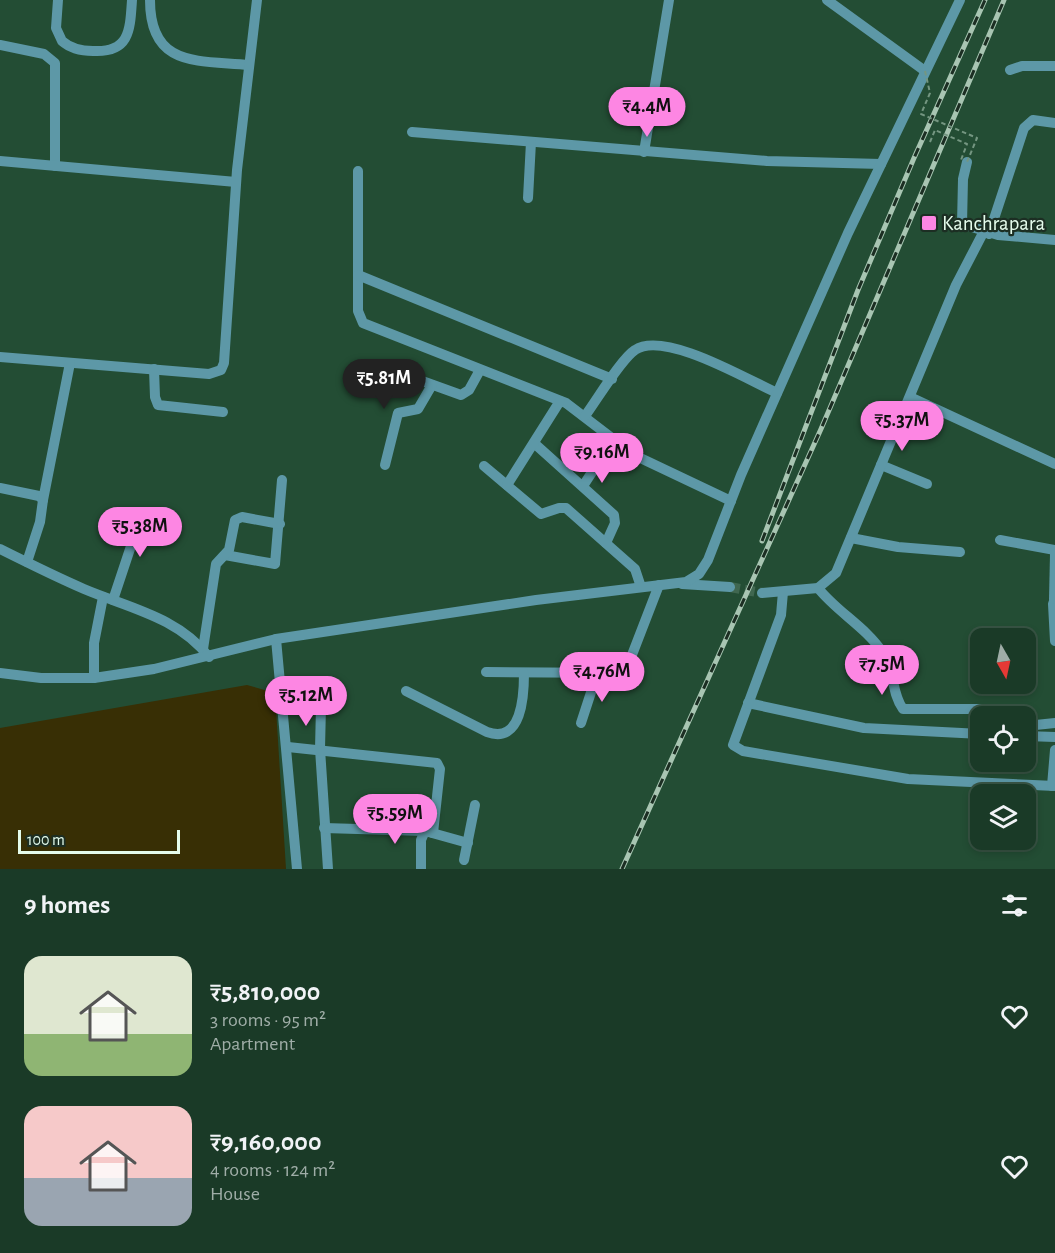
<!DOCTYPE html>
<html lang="en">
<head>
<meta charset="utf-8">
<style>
  body { margin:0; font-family:"Alegreya Sans",sans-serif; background:#23412f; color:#f1f3f6; height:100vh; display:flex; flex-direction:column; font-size:22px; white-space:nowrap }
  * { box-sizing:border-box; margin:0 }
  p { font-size:20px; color:#9fada7 }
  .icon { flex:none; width:33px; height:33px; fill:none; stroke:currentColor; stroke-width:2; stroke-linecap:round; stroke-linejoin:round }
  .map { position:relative; height:869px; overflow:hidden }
  .details { display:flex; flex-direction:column; background:#1a3a27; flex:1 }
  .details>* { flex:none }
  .needle { width:39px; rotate:171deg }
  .controls { position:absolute; left:970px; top:628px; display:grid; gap:12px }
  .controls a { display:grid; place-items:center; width:66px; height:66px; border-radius:12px; background:#1a3a27; box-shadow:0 3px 9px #0003,0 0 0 2px #385444; font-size:30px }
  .scale { position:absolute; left:18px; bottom:15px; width:162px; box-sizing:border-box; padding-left:6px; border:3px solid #e5fcec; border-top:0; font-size:16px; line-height:21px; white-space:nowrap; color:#e5fcec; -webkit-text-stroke:4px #1c2e23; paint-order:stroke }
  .price { position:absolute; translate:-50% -51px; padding:0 14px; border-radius:21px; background:#fd86e3; color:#111; font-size:20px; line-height:39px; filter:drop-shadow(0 2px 3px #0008) }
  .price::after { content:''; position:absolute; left:50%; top:36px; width:18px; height:14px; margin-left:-9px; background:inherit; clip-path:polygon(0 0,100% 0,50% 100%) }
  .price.active { background:#222; color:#fff }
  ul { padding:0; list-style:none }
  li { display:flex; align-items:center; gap:18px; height:150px; padding:0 24px }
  li span { display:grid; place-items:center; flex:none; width:168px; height:120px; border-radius:18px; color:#555 }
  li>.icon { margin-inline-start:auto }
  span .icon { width:72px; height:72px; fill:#fffc; stroke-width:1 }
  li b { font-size:26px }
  h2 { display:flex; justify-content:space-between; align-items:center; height:72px; padding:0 24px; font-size:26px }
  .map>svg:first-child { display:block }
</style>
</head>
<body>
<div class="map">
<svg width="1055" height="869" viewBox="0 0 1055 869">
  <rect width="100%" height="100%" fill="#234d34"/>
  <polygon fill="#382f05" points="247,685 275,693 286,869 0,869 0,728"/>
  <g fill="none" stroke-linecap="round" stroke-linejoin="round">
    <polyline stroke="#406750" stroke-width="10" stroke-dasharray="10 5" stroke-linecap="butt" points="730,587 762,593"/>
    <g stroke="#5d98a7" stroke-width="10">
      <path d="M 58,0 L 56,28 L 62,41 C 71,49 81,51 93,51 C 130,53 130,30 132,0"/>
      <path d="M 150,0 C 150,68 198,60 249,65"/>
      <polyline points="827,0 925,71"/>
      <polyline points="0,45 44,54 55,63 55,166"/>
      <polyline points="1010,70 1022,66 1055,66"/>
      <polyline points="412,132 767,161 881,164"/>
      <polyline points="644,152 669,0"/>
      <polyline points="0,161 236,182"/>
      <polyline points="967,162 963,179 962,224 998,235 1055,240"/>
      <polyline points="358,171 358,311 363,323 566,403 634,455 731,501"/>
      <polyline points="528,198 531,142"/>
      <polyline points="989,234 1024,128 1033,120 1055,123"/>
      <polyline points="358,275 612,379"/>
      <polyline points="0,357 209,374 221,370 224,363 237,170 257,0"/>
      <polyline points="154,369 155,397 158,405 223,412"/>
      <polyline points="400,373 461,395 469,390 480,370"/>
      <polyline points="910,397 1055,464"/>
      <path d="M 585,416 C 597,400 621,359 635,350 C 664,330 748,380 777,393"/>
      <polyline points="535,444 614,515 615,523 606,543"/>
      <polyline points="385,465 398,413 418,409 432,385"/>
      <polyline points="881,465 927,484"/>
      <polyline points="484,466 541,514 559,508 566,508 635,569 641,587"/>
      <polyline points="507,485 560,401"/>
      <polyline points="583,486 613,440"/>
      <polyline points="0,488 39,496 43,500 40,522 27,562"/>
      <polyline points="43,500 70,363"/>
      <polyline points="851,538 898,547 960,552"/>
      <polyline points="1000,540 1055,550"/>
      <path d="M 0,549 C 28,563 56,577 84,589 C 129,608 178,617 209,657"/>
      <polyline points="225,555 275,564 282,480"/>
      <polyline points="682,584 730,587"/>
      <path d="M 818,588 C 837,612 866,627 883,653 C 895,670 891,693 903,709 L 1002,709 L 1008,717"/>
      <polyline points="783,592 781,615 733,745 743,751 908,779 1055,786"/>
      <polyline points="762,593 818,588 836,573 956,285 983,233"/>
      <polyline points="1055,598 1053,604 1055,641"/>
      <polyline points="1054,599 1055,554"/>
      <polyline points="113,600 136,531 164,512"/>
      <polyline points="276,639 297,869"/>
      <polyline points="203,649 216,564 229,550 235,520 242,517 280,524"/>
      <polyline points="486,672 625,673 659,585"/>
      <polyline points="0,673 41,678 94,678 154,669 276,639 536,600 686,582 699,574 708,560 741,475 848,233 960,0"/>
      <polyline points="94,678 94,643 103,597"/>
      <path d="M 406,691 L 487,732 C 522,745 524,695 524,673"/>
      <polyline points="748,703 864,728 981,734"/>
      <polyline points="321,706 320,749 328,869"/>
      <polyline points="581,723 597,674"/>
      <polyline points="1026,726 1055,723"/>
      <polyline points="1026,736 1055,737"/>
      <polyline points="288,747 437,763 440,769 433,833"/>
      <polyline points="1052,786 1055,750"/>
      <polyline points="324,828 425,831 468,843"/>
      <polyline points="464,860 475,805"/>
      <polyline points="421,869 421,840 425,831"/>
    </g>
    <g stroke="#a8c5b2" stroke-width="5">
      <g id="rail">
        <polyline points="762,541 858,290 914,158 985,0"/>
        <polyline points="622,869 821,429 1004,0"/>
      </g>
    </g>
    <use href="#rail" stroke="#1c2e23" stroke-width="3" stroke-dasharray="9" stroke-linecap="butt"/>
    <g stroke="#749681" stroke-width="2" stroke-dasharray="4.5 3" stroke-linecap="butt">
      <polyline points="925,71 930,93 921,114 977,138 967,162"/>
      <polyline points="930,142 935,130 967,144 961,160"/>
    </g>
  </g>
  <rect fill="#fd86e3" stroke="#1c2e23" stroke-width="2" x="921" y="215" width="16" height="16" rx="3"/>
  <g text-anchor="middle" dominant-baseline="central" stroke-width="4.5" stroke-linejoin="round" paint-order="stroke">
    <g font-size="21" fill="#e5fcec" stroke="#1c2e23" text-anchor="start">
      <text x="942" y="223">Kanchrapara</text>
    </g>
  </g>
</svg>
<div class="controls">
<a><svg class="needle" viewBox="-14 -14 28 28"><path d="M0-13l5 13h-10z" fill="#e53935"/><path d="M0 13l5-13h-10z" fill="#9fada7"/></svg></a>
<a><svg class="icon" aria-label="locate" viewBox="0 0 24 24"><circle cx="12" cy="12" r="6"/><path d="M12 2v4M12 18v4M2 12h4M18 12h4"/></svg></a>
<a><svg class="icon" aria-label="layers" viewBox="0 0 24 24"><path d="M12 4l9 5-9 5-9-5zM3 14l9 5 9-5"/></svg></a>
</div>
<div class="scale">100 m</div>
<b class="price" style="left:647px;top:138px">₹4.4M</b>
<b class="price active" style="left:384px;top:410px">₹5.81M</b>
<b class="price" style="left:902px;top:452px">₹5.37M</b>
<b class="price" style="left:602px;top:484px">₹9.16M</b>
<b class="price" style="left:140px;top:558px">₹5.38M</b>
<b class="price" style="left:882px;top:696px">₹7.5M</b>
<b class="price" style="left:602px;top:703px">₹4.76M</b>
<b class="price" style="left:306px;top:727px">₹5.12M</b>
<b class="price" style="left:395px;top:845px">₹5.59M</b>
</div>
<section class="details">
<h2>9 homes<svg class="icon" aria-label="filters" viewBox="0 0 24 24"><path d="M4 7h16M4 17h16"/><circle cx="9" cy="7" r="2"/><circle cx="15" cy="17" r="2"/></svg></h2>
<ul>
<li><span style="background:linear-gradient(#dfe7d0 65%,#8fb573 0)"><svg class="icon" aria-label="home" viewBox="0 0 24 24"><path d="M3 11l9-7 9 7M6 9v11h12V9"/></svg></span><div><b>₹5,810,000</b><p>3 rooms · 95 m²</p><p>Apartment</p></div><svg class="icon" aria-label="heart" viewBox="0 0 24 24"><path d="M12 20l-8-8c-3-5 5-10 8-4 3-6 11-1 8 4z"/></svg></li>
<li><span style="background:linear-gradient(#f6c9c9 60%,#9aa5b1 0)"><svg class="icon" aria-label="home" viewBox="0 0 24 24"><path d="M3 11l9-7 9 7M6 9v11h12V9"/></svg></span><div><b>₹9,160,000</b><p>4 rooms · 124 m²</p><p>House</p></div><svg class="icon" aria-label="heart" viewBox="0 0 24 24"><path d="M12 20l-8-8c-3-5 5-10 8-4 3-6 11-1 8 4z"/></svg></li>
</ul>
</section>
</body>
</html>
